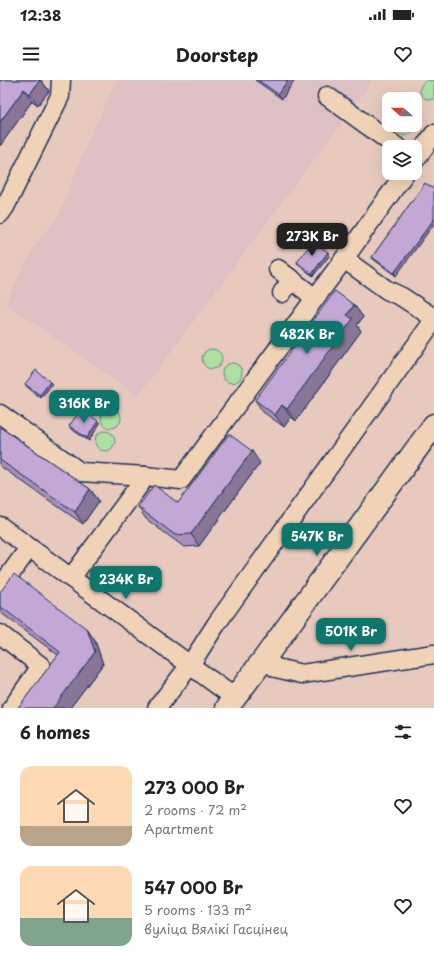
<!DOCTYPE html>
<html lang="en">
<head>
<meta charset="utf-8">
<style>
  body { margin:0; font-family:"Playpen Sans",sans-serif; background:#f6f6f6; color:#222; height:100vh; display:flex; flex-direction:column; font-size:15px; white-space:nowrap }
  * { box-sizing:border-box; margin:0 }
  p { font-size:13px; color:#767676 }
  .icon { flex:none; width:22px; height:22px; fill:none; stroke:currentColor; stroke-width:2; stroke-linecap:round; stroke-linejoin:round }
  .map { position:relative; height:628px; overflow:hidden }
  .side { display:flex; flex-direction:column; background:#fff; flex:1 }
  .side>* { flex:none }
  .needle { width:26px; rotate:291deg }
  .buttons { position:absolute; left:382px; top:12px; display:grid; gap:8px }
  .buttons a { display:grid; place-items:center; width:40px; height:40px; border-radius:8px; background:#fff; box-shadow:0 4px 16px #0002; font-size:20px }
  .price { position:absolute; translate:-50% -34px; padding:0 9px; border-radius:8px; background:#0f766e; color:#fff; font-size:13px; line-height:26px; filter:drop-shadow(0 1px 2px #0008) }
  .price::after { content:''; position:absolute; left:50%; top:24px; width:12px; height:9px; margin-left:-6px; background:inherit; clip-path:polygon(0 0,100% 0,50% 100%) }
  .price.selected { background:#222; color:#fff }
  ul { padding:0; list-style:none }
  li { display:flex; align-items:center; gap:12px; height:100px; padding:0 20px }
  li span { display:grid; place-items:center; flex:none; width:112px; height:80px; border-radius:12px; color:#555 }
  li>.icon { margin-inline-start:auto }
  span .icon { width:48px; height:48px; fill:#fffc; stroke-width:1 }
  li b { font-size:17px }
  h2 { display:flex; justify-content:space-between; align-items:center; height:48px; padding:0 20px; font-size:17px }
  .status { display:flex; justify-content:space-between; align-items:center; height:28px; padding:0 20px; background:#fff; direction:ltr }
  .status svg { height:11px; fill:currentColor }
  header { display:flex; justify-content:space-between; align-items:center; height:52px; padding:0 20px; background:#fff; font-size:18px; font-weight:700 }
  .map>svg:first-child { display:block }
</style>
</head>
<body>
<div class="status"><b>12:38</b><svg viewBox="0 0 49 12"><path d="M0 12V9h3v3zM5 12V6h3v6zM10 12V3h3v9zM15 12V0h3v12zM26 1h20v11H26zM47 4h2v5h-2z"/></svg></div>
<header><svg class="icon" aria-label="menu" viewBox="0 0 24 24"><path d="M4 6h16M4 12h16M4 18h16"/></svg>Doorstep<svg class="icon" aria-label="heart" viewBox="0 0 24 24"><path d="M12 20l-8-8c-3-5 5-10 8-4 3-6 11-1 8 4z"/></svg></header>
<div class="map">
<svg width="434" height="628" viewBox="0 0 434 628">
  <rect width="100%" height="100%" fill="#e7cabd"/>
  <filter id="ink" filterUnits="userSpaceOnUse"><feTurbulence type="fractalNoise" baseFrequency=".025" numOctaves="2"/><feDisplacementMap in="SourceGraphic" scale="8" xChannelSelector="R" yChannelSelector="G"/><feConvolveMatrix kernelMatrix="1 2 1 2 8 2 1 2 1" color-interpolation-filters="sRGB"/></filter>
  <g filter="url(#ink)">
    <polygon fill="#dcc0c4" points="117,0 373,0 138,316 5,223 34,167 59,135 89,58"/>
    <g fill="#addfa0" stroke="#64877f">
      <path d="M 428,0 L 434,1 L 434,19 C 420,23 414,5 428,0 Z"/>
      <path d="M 395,45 L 415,45 C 412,59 397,59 395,45 Z"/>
      <circle cx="212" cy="279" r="10"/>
      <circle cx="232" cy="293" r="10"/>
      <circle cx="111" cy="338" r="10"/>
      <circle cx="105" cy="361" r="10"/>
    </g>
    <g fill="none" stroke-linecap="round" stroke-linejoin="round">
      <g stroke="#1b2f5e" stroke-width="21">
        <g id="minor">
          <polyline points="327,16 397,67"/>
          <polyline points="415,80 434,54"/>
          <polyline points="0,134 5,127 60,16 61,0"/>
          <polyline points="344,179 387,210 402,217 434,238"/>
          <polyline points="278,189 315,218"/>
          <polyline points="282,213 292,199"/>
          <polyline points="0,334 80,392 146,396 181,400 344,179 405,93"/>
          <polyline points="0,446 235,618"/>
          <polyline points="71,498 146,396"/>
          <polyline points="0,508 29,468"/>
          <polyline points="0,554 41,586 12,628"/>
          <polyline points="264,579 276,588 302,594 434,574"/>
          <polyline points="157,628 190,585 217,543 434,240"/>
        </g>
      </g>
      <g stroke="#1b2f5e" stroke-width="25">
        <polyline id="major" points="227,628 264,579 434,345"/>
      </g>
      <use href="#minor" stroke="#f0d3b7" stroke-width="18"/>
      <use href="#major" stroke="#f0d3b7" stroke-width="22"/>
    </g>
    <g fill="#a890b8" stroke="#1b2f5e">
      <polygon points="0,0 41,0 49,11 38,25 32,21 0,66"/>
      <polygon points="255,0 295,0 282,19"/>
      <polygon points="425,103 396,196 373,179 372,177"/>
      <polygon points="328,172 330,175 313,196 298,185 297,182"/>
      <polygon points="354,225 363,237 357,245 361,251 296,341 291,337 284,347 263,332 255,320"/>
      <polygon points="25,304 52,304 41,318 27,307"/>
      <polygon points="100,343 89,361 71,349 69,346"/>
      <polygon points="0,347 90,409 99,421 83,444 0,386"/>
      <polygon points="260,383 199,466 184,467 146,439 138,427 178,423"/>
      <polygon points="0,512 87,549 95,561 103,584 70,628 18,628 58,575 1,533 0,531"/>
    </g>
    <g fill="#887696" stroke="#1b2f5e">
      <polygon points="40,0 41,0 49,11 38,25 30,14"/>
      <polygon points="288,0 295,0 282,19 278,14"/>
      <polygon points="24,9 32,21 0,66 0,42"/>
      <polygon points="434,139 434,144 396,196 394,193"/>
      <polygon points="328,172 330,175 313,196 312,194"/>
      <polygon points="354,225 363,237 357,245 361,251 296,341 287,329 347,235"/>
      <polygon points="50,302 52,304 41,318 40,315"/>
      <polygon points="282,325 291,337 284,347 275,335"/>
      <polygon points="98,341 100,343 89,361 87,358"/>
      <polygon points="252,371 260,383 199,466 191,454"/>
      <polygon points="90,409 99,421 83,444 75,432"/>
      <polygon points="87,549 95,561 103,584 70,628 53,628"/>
    </g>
    <g fill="#c3a8d6" stroke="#1b2f5e">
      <polygon points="0,0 40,0 30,14 24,9 0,42"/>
      <polygon points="258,0 288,0 278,14"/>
      <polygon points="425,103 434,109 434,139 394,193 372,177"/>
      <polygon points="313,161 328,172 312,194 297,182"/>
      <polygon points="335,211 354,225 347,235 353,239 287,329 282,325 275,335 255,320"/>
      <polygon points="36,290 50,302 40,315 25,304"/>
      <polygon points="81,329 98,341 87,358 69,346"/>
      <polygon points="0,347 90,409 75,432 0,380"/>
      <polygon points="229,354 252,371 191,454 175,455 138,427 154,405 178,423"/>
      <polygon points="14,494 87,549 95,572 53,628 18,628 60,572 0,526 0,512"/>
    </g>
  </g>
</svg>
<div class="buttons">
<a><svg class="needle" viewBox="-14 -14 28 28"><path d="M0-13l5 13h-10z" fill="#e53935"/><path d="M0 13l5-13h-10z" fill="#767676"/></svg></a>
<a><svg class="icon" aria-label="layers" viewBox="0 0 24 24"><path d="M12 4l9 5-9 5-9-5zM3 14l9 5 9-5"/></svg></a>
</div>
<b class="price selected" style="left:312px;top:177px">273K Br</b>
<b class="price" style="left:307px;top:275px">482K Br</b>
<b class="price" style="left:84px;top:344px">316K Br</b>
<b class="price" style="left:317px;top:477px">547K Br</b>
<b class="price" style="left:126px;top:520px">234K Br</b>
<b class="price" style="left:351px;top:572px">501K Br</b>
</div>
<section class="side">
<h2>6 homes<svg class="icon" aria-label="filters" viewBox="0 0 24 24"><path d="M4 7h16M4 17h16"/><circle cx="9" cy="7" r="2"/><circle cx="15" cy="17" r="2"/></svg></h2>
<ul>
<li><span style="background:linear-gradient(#ffd9b3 75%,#b9a48a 0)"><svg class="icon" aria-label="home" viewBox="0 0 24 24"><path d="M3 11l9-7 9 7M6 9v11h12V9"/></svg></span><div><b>273 000 Br</b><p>2 rooms · 72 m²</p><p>Apartment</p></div><svg class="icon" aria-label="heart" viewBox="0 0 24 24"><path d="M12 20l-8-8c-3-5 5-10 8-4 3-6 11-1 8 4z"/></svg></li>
<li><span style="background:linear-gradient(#ffd9b3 65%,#7fa58c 0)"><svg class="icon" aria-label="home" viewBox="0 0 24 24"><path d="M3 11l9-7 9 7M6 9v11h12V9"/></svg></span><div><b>547 000 Br</b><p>5 rooms · 133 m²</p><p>вуліца Вялікі Гасцінец</p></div><svg class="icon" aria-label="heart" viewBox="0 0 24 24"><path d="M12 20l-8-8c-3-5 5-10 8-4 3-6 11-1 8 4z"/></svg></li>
</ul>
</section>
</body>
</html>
